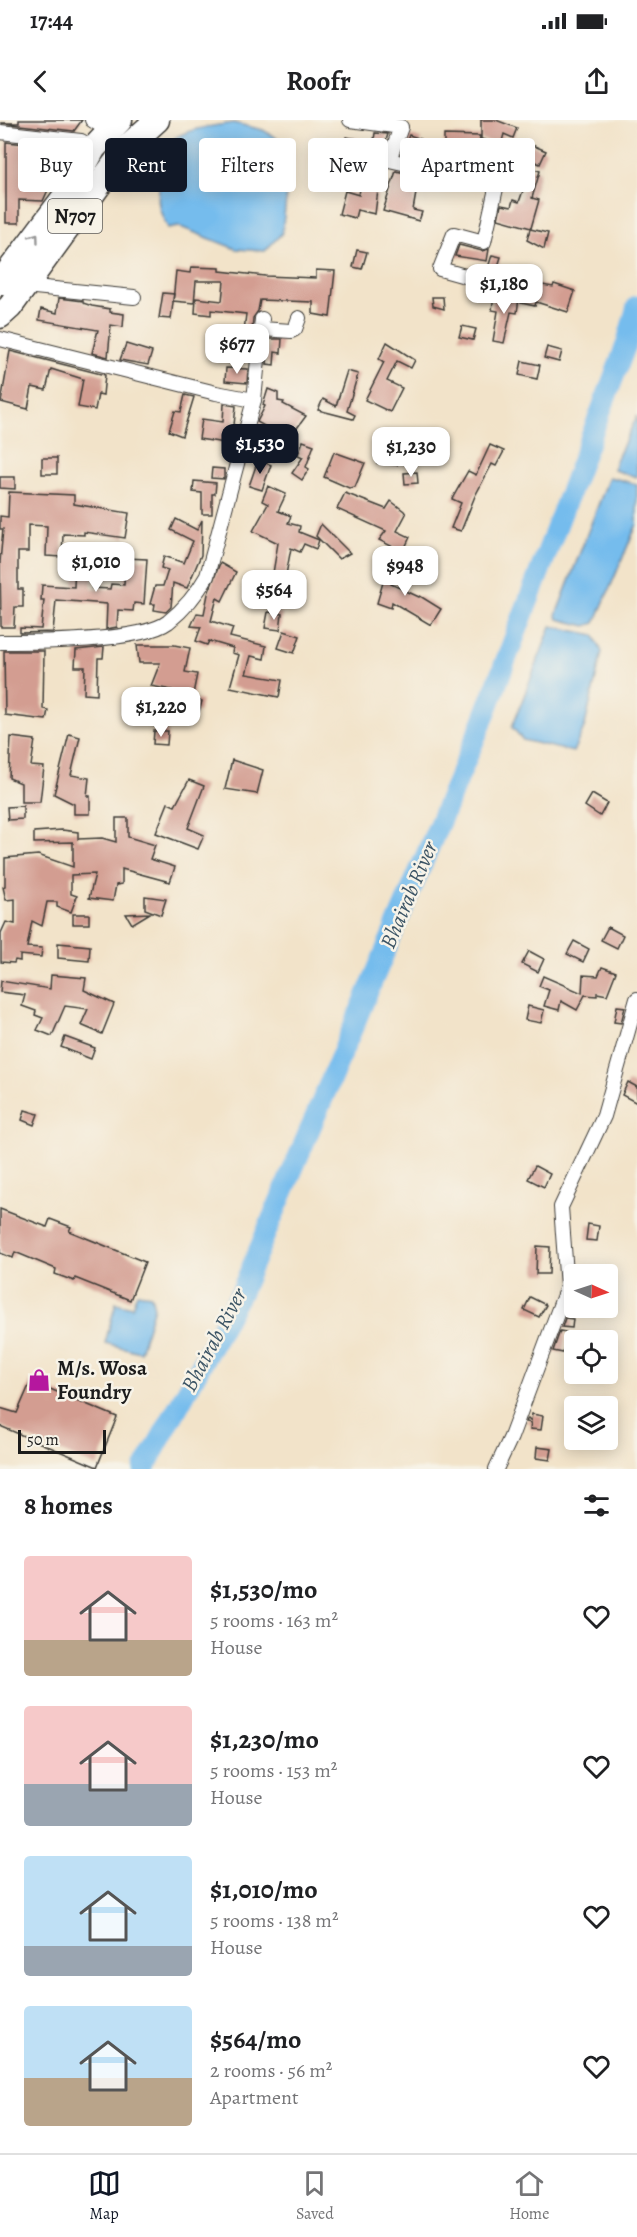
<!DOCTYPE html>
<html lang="en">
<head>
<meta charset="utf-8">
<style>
  body { margin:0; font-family:Alegreya,serif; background:#f6f6f6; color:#202124; height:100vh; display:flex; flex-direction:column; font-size:22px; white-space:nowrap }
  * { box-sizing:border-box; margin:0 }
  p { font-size:20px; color:#757577 }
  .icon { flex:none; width:33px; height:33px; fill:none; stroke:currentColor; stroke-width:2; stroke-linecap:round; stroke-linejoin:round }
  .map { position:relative; height:1349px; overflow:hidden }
  .side { display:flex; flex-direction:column; background:#fff; flex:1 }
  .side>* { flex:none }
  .hud { position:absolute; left:18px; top:18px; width:602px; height:54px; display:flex; gap:12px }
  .needle { width:39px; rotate:93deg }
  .tools { position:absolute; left:564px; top:1144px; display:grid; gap:12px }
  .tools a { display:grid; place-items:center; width:54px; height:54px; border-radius:6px; background:#fff; box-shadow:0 3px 15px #0003; font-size:30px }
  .scale { position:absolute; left:18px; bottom:15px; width:88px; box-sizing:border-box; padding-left:6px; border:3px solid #1c1c1c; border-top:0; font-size:16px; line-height:21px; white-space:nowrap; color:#1c1c1c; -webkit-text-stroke:4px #f7f3e8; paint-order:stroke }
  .price { position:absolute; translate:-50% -51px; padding:0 14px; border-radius:12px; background:#fff; color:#222; font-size:20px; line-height:39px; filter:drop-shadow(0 2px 3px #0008) }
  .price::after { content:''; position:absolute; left:50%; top:36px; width:18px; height:14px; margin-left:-9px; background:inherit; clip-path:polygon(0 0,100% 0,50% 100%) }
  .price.active { background:#111827; color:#fff }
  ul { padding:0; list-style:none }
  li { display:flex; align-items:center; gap:18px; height:150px; padding:0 24px }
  li span { display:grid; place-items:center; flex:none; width:168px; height:120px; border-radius:6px; color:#555 }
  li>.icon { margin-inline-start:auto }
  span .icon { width:72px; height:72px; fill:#fffc; stroke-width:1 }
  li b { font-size:26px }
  h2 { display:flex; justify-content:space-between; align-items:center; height:72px; padding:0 24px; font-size:26px }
  .chip { padding:0 21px; border-radius:6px; background:#fff; box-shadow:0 3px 15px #0003; font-size:21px; line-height:54px }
  .chip.active { background:#111827; color:#fff }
  .status { display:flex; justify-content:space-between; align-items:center; height:42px; padding:0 30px; background:#fff; direction:ltr }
  .status svg { height:16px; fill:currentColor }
  header { display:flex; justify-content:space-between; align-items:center; height:78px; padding:0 24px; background:#fff; font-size:27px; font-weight:600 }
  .menu { display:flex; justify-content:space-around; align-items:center; height:84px; border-top:2px solid #e0e0e0; background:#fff; font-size:16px; color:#757577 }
  .menu a { display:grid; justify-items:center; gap:3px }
  .menu .active { color:#111827 }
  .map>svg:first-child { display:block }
</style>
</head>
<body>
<div class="status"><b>17:44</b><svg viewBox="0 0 49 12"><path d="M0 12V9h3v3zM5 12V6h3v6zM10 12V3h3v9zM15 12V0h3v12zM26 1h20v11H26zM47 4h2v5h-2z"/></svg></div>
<header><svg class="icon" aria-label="back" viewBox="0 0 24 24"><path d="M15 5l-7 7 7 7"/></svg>Roofr<svg class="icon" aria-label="share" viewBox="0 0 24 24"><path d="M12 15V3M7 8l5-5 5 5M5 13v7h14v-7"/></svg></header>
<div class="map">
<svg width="637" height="1349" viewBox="0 0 637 1349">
  <rect width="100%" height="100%" fill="#f7f3e8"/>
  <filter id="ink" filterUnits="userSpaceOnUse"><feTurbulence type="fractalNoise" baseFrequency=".0167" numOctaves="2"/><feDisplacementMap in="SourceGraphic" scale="12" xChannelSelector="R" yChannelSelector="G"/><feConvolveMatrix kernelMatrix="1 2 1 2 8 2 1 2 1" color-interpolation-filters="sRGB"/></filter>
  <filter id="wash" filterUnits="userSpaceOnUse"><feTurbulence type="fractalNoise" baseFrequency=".008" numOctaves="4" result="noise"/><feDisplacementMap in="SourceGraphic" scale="24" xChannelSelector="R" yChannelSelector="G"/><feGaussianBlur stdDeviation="1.35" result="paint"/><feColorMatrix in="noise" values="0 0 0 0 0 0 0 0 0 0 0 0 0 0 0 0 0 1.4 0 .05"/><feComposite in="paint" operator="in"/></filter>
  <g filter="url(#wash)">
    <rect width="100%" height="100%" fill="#f2e3c9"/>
    <g fill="#75bced" stroke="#486c84" stroke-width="1.5">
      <path d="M 234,3 L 263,10 L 278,19 L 286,30 L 286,80 L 282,113 L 265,131 L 236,129 L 178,106 L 168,108 C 156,86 157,78 161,55 C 162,49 161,42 162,36 C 168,9 211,6 234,3 Z"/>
      <polygon points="637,296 637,357 614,350 615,343"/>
      <polygon points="609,357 637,364 637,404 595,503 586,506 558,499 556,495"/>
      <polygon points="551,506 594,515 602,532 585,605 573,632 523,620 512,607"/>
      <polygon points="137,1173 151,1175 154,1187 140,1232 105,1223 116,1183 132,1187"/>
    </g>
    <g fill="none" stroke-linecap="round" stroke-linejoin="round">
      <polyline stroke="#75bced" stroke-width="21" points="144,1349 241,1172 483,600 626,225 637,186"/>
    </g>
    <g id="blocks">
      <g fill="#d39d91">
        <polygon points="19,0 82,0 74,11 1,3 19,3"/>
        <polygon points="481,0 496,0 517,8 513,18 504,14 501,25 481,19"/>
        <polygon points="375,13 388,14 385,24 374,20"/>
        <polygon points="409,15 421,19 416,34 403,30"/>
        <polygon points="444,15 480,16 477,46 490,47 489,53 444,43"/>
        <polygon points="346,17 378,22 383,30 375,94 357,90 355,98 339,94 345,71 359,75 366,31 344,27"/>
        <polygon points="6,22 67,28 43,81 19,80 19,103 6,103"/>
        <polygon points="532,25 546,31 540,44 526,38"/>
        <polygon points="531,48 540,51 532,78 539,80 531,108 498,99 501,85 511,87 513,80 519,82"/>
        <polygon points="396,51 419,56 413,90 422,92 419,101 383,91"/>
        <polygon points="530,109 548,113 544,129 527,120"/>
        <polygon points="459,125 482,131 489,129 487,141 455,136"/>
        <polygon points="357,130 367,132 362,149 353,147"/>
        <polygon points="492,135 501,137 496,153 487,151"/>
        <polygon points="191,147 220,148 220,151 265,156 316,158 316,150 335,151 330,197 313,194 313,182 260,180 258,191 253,198 251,224 229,222 230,210 244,211 246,194 211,190 211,195 195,193 196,178 222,181 224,161 196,161 194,183 173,181 176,151 190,153"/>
        <polygon points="526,162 553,167 554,164 575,171 568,192 536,182 535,186 521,183"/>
        <polygon points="163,173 174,174 171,199 159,198"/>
        <polygon points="494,175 519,178 517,193 511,192 504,223 493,221 498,191 492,190"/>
        <polygon points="432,177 443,177 444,189 433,186"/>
        <polygon points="59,178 83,181 83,183 92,186 110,189 110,192 124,194 123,207 111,205 108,237 92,233 98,210 39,200 41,189 57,193"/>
        <polygon points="462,206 476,209 473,220 459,217"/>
        <polygon points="269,219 282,219 281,233 275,232 274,245 267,244"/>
        <polygon points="387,222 415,240 411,248 397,241 387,261 402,268 390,292 365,280 384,242 379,239"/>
        <polygon points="126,224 152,232 148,245 120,240"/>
        <polygon points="547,227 562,231 559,242 544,238"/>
        <polygon points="10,231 105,255 103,275 98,274 95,290 78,287 83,259 51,249 46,270 32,267 28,289 1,282"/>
        <polygon points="522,241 540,245 537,259 519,255"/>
        <polygon points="226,248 248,249 247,263 225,261"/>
        <polygon points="347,251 358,254 347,291 355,295 353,299 318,290 323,279 336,286"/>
        <polygon points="268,269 278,273 278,281 284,282 283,284 306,296 286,323 282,321 274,341 265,337 275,312 257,302 265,286 263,285"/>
        <polygon points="185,275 194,277 182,316 169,311 175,291 181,292"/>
        <polygon points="224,284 236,286 232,324 199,319 202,299 223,302"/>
        <polygon points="303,321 314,325 306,347 309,349 302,360 292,353 303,337 298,335"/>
        <polygon points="490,325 504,331 496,346 492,344 475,376 461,411 451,408 461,383 452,379 468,351 476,355"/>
        <polygon points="379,328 399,330 397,345 377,343"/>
        <polygon points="334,332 365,343 355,367 349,368 324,357"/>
        <rect x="42" y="338" width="15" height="16"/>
        <polygon points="258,340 271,345 262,370 249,366"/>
        <polygon points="212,348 224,349 224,359 211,358"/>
        <polygon points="417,352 418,363 405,364 404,353"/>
        <polygon points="0,357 15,357 15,369 0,368"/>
        <polygon points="194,361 216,363 215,374 212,374 212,394 202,394 202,373 193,372"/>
        <polygon points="268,366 286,374 278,391 291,396 288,403 300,406 299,412 319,420 316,429 304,424 300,432 291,428 286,455 273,453 278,423 253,411 268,384 262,381"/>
        <polygon points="9,372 74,375 74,384 129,393 125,418 84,412 84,415 63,414 62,437 46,436 47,406 28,405 28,432 18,432 18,469 23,469 23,487 15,487 14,507 1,507 0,442 3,409 0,409 0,396 8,397"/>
        <polygon points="345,373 386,389 391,381 404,391 406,394 397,411 410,417 403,432 379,420 386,411 337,389"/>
        <polygon points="176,399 197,410 202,400 201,435 187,468 173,463 171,487 166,492 154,490 155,484 150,484 155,466 163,466 168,450 161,448 164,436 184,443 193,421 171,410"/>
        <polygon points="321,404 350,433 339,439 316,416"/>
        <polygon points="125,438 147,439 144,484 134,483 133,491 118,490 117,507 106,509 107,484 56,480 53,512 20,513 20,508 41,509 44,480 41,480 42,465 74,467 75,441 93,442 92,468 110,469 111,464 124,465"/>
        <polygon points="386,442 400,453 391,464 419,477 420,476 441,489 431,505 392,482 391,488 377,483 384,459 379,452"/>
        <polygon points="220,443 236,452 222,481 217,478 211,501 233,508 230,517 266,526 264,539 251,536 246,554 282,560 279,577 230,567 239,535 232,533 233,528 209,521 207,525 196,521 201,507 191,506 197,493 204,494 208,474"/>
        <polygon points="268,492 282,494 280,510 265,508"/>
        <polygon points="284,511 300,516 294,533 278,528"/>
        <polygon points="137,525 174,525 190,528 185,552 197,554 192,579 202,581 199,592 168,585 172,570 151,566 160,543 139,543"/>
        <polygon points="104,527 103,538 98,538 97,575 84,574 85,547 75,547 76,530"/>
        <polygon points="4,531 44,531 43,589 48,590 46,600 5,595"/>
        <polygon points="154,611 168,611 167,625 153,624"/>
        <polygon points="69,614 80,617 71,655 89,658 87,676 90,676 90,694 74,694 74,684 54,674"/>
        <polygon points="11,617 35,620 31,646 44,647 40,682 21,682 21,663 9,658"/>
        <polygon points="232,640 263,650 257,674 225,669"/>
        <polygon points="189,660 204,666 188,708 204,715 198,729 156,713 168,683 175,686"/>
        <polygon points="592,674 607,683 600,696 585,686"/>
        <polygon points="23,686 23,699 8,700 7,687"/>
        <polygon points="116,698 128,698 128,717 155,725 150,739 175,747 170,762 122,749 122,764 116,765 113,781 89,778 95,754 71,755 71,774 77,776 71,792 57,787 57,782 47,782 42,806 32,801 27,827 42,828 41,837 20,835 20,841 15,840 14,843 1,842 1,813 6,802 15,804 15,779 6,780 3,767 5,766 5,738 38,735 73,747 73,722 34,723 34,712 62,710 78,712 78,719 102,718 116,722"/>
        <polygon points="145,776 166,779 161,795 145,789"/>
        <polygon points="150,793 132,804 126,794"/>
        <rect x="73" y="794" width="16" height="10"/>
        <polygon points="608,807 623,815 617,828 601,820"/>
        <polygon points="574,821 589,829 583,842 567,834"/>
        <polygon points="58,823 90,826 89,841 58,838"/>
        <polygon points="529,831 544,839 538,852 522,844"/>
        <polygon points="602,847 616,852 607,875 597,873 597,876 585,875 577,890 561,881 559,890 544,886 549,870 539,866 543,856 582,873 583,855 598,856"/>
        <polygon points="51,855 86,858 84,870 114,884 102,914 81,905 88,889 65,886 52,916 37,910 43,898 35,895 36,891 22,886 25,875 0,872 1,861 50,869"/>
        <polygon points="528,886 544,890 541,903 525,900"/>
        <polygon points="617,886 625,887 621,903 614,902"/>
        <polygon points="65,917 95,928 91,939 61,927"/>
        <polygon points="628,962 637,967 637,983 622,975"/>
        <polygon points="25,990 38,994 34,1005 22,1000"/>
        <polygon points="535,1046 550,1054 544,1067 528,1059"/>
        <polygon points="0,1089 47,1107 50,1099 71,1107 69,1111 145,1142 130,1180 75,1158 74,1161 55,1154 56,1149 15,1132 13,1138 0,1133"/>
        <polygon points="588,1104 599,1106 597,1121 586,1120"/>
        <polygon points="537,1126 550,1127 549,1154 536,1154"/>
        <polygon points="581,1145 612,1149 611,1155 579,1155"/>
        <polygon points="530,1177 546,1185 539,1197 524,1190"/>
        <polygon points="565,1198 573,1199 572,1208 562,1207"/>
        <polygon points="560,1211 566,1212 563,1233 553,1231"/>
        <polygon points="31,1261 117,1297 97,1347 0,1306 0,1288 17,1293"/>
        <polygon points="532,1294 543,1296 541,1310 530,1309 531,1303 526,1302 528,1298 531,1301"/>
        <polygon points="537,1327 552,1329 550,1340 536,1338"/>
      </g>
    </g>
  </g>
  <g filter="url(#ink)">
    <use href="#blocks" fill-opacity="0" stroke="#3c3a36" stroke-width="1.5"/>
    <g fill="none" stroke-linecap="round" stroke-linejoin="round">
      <g stroke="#3c3a36" stroke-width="16">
        <g id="street">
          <polyline points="92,0 108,10"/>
          <polyline points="350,0 401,7 389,40 497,64 484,122 454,114 440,149 483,161"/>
          <polyline points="0,12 81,21 94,28"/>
          <polyline points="25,166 134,177"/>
          <polyline points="262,209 291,211 295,209 299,198"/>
          <polyline points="0,219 216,273 254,280"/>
          <path d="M 0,522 C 36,522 141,522 168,502 C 183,490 198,472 207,456 L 254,280 L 262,199"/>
          <polyline points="496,1349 511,1317 567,1167 561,1087 604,996 637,879"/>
        </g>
      </g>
      <g stroke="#3c3a36" stroke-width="27">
        <g id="highway">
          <polyline points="0,163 74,64 94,28 120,0"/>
          <polyline points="0,196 10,187 126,28 157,0"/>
        </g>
      </g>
      <use href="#street" stroke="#fff" stroke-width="14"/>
      <use href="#highway" stroke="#fff" stroke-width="24"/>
    </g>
    <defs><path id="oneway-chevron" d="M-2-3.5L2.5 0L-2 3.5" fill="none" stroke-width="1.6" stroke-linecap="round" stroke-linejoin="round" transform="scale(1.5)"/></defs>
    <use stroke="#999" href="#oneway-chevron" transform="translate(35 117) rotate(-54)"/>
  </g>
  <defs>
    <g id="shop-bare" transform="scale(1.8)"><path d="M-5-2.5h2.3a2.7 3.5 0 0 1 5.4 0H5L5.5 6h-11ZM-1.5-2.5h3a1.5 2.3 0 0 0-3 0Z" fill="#b5179e" stroke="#f7f3e8" stroke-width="2.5" paint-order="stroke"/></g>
  </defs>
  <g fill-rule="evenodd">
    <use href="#shop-bare" x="39" y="1260"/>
  </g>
  <g text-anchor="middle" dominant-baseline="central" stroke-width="5" stroke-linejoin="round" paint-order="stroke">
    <rect fill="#f7f3e8" stroke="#5e5c59" stroke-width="1.5" x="48" y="79" width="54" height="34" rx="4.5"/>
    <g font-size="20" font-weight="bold" fill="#1c1c1c">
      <text x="75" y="96">N707</text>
    </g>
    <g font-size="21" font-weight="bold" fill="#1c1c1c" stroke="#f7f3e8" text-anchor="start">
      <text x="57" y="1248">M/s. Wosa<tspan x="57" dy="24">Foundry</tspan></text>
    </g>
    <g font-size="22" font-style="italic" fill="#3b5465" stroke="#f7f3e8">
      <text transform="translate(409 775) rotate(-67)">Bhairab River</text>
      <text transform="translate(214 1220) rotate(-62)">Bhairab River</text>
    </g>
  </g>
</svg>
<div class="tools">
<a><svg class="needle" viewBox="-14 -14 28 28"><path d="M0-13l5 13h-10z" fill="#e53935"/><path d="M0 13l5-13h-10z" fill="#757577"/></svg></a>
<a><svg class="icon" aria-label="locate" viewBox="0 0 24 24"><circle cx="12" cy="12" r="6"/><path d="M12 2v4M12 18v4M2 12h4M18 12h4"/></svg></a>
<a><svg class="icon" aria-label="layers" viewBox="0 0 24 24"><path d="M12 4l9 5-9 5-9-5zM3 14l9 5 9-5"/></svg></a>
</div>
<div class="scale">50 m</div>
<b class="price" style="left:504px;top:195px">$1,180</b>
<b class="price" style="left:237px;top:255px">$677</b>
<b class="price active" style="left:260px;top:355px">$1,530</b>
<b class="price" style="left:411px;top:358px">$1,230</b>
<b class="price" style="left:96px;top:473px">$1,010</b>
<b class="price" style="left:405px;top:477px">$948</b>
<b class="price" style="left:274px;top:501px">$564</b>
<b class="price" style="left:161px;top:618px">$1,220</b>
<div class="hud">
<a class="chip">Buy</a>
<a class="chip active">Rent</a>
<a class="chip">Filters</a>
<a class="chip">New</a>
<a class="chip">Apartment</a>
</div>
</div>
<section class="side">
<h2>8 homes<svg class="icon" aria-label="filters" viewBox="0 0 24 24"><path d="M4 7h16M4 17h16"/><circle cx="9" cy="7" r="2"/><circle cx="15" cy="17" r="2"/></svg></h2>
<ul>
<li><span style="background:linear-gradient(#f6c9c9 70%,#b9a48a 0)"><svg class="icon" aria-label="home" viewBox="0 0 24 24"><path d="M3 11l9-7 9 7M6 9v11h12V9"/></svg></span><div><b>$1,530/mo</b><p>5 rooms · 163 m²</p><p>House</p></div><svg class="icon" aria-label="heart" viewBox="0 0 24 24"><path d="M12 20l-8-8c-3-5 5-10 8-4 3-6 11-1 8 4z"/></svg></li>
<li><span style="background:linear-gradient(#f6c9c9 65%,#9aa5b1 0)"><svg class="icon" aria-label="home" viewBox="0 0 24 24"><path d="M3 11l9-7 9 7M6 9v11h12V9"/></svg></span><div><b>$1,230/mo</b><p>5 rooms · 153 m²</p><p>House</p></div><svg class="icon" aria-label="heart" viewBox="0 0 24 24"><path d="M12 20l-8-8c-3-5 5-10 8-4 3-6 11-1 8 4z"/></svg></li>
<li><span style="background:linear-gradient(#bfe0f5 75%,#9aa5b1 0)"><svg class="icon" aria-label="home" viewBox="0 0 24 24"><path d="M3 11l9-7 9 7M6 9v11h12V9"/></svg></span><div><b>$1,010/mo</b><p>5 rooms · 138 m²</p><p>House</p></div><svg class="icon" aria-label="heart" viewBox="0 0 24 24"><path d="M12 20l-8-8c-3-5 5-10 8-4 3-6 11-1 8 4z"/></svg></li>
<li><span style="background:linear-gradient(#bfe0f5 60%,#b9a48a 0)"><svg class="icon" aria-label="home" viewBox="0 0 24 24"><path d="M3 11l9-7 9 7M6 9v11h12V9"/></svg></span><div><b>$564/mo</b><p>2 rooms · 56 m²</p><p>Apartment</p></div><svg class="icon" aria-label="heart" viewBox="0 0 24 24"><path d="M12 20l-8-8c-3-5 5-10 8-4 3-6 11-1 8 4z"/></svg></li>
</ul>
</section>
<nav class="menu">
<a class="active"><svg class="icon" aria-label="map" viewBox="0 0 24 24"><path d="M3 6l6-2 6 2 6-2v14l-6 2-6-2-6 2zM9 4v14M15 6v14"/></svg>Map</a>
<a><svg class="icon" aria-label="saved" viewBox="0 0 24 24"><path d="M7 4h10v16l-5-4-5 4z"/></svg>Saved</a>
<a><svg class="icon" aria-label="home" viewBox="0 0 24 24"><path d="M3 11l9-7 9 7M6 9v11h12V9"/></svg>Home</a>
</nav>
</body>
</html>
